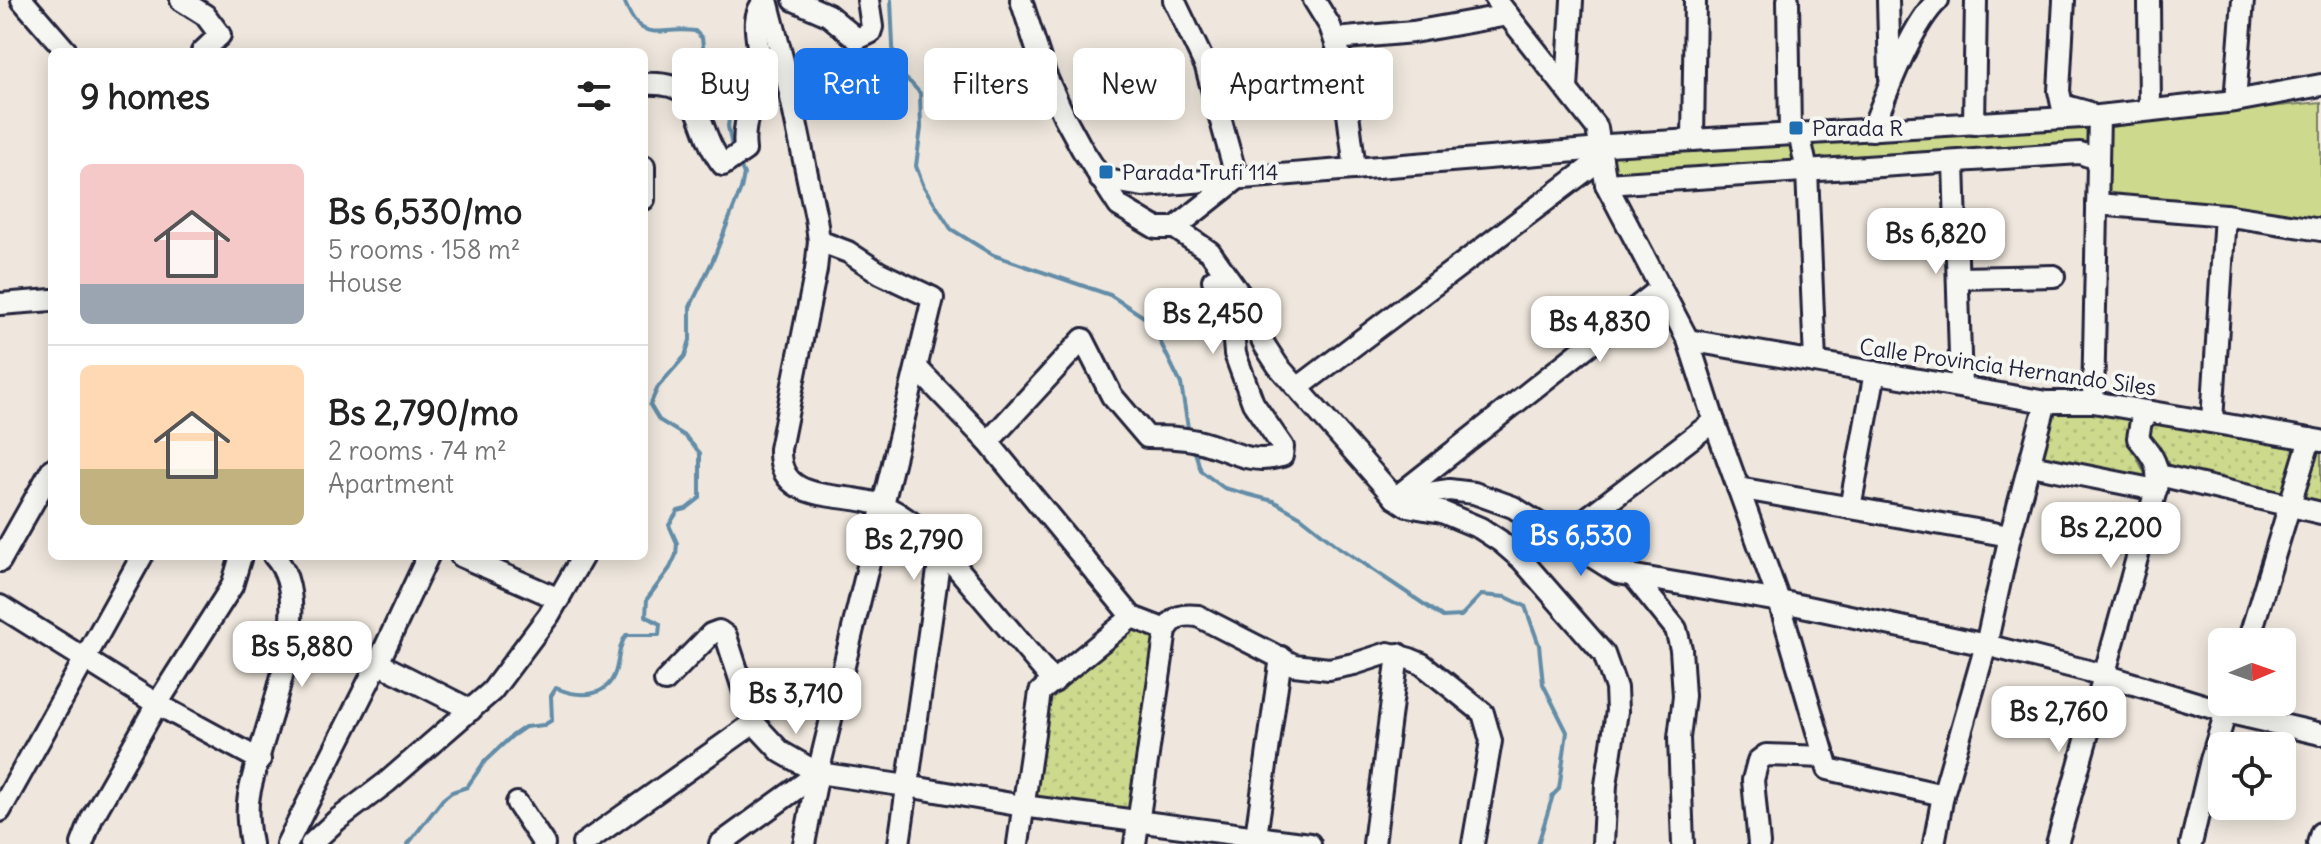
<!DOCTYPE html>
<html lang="en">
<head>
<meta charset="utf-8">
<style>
  body { margin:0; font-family:Delius,sans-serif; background:#f2f2f2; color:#222; height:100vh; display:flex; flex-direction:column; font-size:30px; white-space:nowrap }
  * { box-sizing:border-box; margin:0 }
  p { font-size:26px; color:#767676 }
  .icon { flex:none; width:44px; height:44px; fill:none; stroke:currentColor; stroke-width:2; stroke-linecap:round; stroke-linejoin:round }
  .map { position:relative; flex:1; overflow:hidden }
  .details { position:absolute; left:48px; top:48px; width:600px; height:512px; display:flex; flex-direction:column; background:#fff; border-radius:12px; box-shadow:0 4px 20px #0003 }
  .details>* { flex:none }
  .hud { position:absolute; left:672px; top:48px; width:760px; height:72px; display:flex; gap:16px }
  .needle { width:52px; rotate:88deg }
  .controls { position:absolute; left:2208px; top:628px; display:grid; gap:16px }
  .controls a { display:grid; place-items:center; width:88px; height:88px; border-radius:12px; background:#fff; box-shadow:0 4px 20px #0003; font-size:40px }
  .price { position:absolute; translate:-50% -68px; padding:0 18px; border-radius:16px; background:#fff; color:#222; font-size:26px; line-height:52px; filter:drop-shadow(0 2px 4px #0008) }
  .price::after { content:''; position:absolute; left:50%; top:48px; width:24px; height:18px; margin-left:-12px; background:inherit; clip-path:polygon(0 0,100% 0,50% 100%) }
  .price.active { background:#1a73e8; color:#fff }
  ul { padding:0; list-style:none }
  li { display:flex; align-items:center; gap:24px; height:200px; padding:0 32px }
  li+li { border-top:2px solid #e0e0e0 }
  li span { display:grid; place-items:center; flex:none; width:224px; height:160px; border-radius:12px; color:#555 }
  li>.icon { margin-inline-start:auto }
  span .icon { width:96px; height:96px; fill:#fffc; stroke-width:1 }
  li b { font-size:34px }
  h2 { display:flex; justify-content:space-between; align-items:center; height:96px; padding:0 32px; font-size:34px }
  .pill { padding:0 28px; border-radius:12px; background:#fff; box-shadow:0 4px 20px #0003; font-size:28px; line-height:72px }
  .pill.active { background:#1a73e8; color:#fff }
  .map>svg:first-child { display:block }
</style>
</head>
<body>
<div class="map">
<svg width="2321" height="844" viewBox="0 0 2321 844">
  <defs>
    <pattern id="park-dots" width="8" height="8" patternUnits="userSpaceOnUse" patternTransform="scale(2)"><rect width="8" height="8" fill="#cdd98c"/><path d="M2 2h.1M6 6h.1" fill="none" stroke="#b0ba7a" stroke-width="1.8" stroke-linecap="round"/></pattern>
  </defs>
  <rect width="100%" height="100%" fill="#efe7dd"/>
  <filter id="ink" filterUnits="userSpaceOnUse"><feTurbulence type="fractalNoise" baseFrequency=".0125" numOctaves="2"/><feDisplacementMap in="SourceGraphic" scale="16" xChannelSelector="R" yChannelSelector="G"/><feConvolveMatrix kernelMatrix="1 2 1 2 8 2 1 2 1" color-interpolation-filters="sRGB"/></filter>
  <g filter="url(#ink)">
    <g fill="#cdd98c" stroke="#787e64" stroke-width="2">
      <polygon points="2321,102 2321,220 2107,197 2107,123"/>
      <polygon points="2092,125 2093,145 1614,172 1613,152"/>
    </g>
    <g fill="url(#park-dots)" stroke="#787e64" stroke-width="2">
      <polygon points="2091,410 2129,418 2129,441 2147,478 2041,455 2050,411"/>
      <polygon points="2153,419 2299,443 2285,497 2164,468 2161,455 2147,431"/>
      <polygon points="2321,447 2321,516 2301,504 2312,452"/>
      <polygon points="1130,627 1162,632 1136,814 1032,799 1046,698"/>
    </g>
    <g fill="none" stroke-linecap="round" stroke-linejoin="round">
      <g stroke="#628ca7" stroke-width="4">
        <path d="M 624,0 C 642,47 657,26 695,31 L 702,38 L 706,72 L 726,86 L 732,98 L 728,126 L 733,152"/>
        <polyline points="891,0 894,69 911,83 920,93 921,128 916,166 924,187 951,229 993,255 1110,295 1150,321 1181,384 1189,434"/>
        <polyline points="1193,446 1201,471 1224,488 1273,501 1301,517 1339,547 1443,617 1461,616 1481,595 1506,597 1525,606 1539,645 1543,684 1567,732 1559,789 1553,795 1538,844"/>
        <path d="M 408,844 L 443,799 L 452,792 L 467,787 L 485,761 L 512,736 L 525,727 L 544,725 L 552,720 L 551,696 L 556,688 C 582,699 611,698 617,665 C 620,652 619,646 626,635 L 659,635 L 660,624 L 646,616 L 647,599 L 670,568 L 676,555 L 677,543 L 669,525 L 678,511 L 686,509 L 700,498 L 700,453 L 685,436 L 659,420 L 650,405 L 658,387 L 685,356 L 690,340 L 690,307 L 713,260 L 741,189 L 744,174 L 739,163"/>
      </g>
      <g stroke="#22223b" stroke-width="26">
        <g id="minor">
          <polyline points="22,0 67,52"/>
          <polyline points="181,0 205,15 220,35 202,52"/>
          <path d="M 767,0 L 785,69 L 816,218 L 819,241 L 816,270 L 780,449 C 778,506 843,491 881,505 C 903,513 925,533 941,549"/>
          <polyline points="794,0 828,15 857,39 870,33 872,27 868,0"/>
          <polyline points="1021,0 1045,74 1064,116 1082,149 1119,206 1156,228 1175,228 1210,252 1242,297 1265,346 1278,366 1395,498 1407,506 1442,512 1480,528 1500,541 1522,560 1604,654 1616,688 1617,711 1606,785 1603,844"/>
          <polyline points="1174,0 1206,67 1237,179 1175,228"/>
          <polyline points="1314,0 1330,26 1341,58 1355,169"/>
          <polyline points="1496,0 1597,128 1606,184 1688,340 1714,421 1779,601 1828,769 1943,795"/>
          <polyline points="1788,0 1790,133"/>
          <polyline points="1888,0 1890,78"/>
          <polyline points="2064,0 2059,91 2062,105 2087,112"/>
          <polyline points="2149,0 2150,109"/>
          <polyline points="1335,39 1413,32 1508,15"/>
          <path d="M 644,84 C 709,80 692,127 723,165 L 745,150 C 741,118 757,98 760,68 C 761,45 747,20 765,0"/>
          <polyline points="1567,89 1572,0"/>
          <polyline points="2235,101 2243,0"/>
          <polyline points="1974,124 1976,0"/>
          <path d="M 1872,130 C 1886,95 1911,25 1938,0"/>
          <polyline points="1799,133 1807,171 1815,362"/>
          <polyline points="1693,140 1695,0"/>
          <polyline points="1954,163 1961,387"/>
          <polyline points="644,166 644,199"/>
          <polyline points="1100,179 1143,186 1601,149 1608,145 2099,116 2235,101 2321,85"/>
          <polyline points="1606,184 2080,153 2094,158 2097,165"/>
          <polyline points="2097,204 2225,215 2321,230"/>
          <polyline points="1958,278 2054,276"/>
          <polyline points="0,304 52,300"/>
          <polyline points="1688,340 2046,402 2093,402 2321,441"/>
          <polyline points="917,368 988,442 1132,617 1166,630"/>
          <polyline points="1299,387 1593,165 1601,149"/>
          <polyline points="2093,402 2099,116"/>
          <polyline points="2212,421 2225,215"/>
          <path d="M 988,442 L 1083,339 L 1112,396 L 1147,437 C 1164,437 1180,437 1197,441 C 1229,448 1247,466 1282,456 L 1283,447 L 1253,403 L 1235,354 L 1231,307 L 1213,280"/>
          <polyline points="2031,465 2156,490"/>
          <polyline points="2159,475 2321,513"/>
          <polyline points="1738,488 2010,536"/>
          <polyline points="1395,498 1449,490 1474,493 1513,507 1618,573 1779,601 1986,645 2104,675 2226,712 2321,734"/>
          <polyline points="1395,498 1661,288"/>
          <polyline points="1850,508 1875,372"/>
          <polyline points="1561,538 1714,421"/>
          <polyline points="461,556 559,599"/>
          <polyline points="0,561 52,469"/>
          <polyline points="1634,577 1676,629 1681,649 1684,696 1679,738 1683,844"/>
          <polyline points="0,606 157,704 260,760"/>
          <polyline points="2248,642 2310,439"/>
          <polyline points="378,663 471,710"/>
          <polyline points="665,681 711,634 719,631 726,636 754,723 781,752 818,773 907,786 1023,806 1310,844"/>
          <polyline points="517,803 544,844"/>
          <polyline points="0,811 142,556"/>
          <polyline points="82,844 92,818 157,704 232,586 241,556"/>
          <path d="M 251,844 C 248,828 246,811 249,795 C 259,736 321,606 274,556"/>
          <polyline points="287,844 378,663 428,556"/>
          <polyline points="311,844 337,820 387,782 492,691 549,615 583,556"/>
          <polyline points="583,844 754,723"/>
          <polyline points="720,844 818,773"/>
          <polyline points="804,844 818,773 933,298 880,273 848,252 819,241"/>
          <polyline points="899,844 941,549 1054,682"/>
          <polyline points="1018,844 1040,692 1132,617"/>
          <path d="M 1135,844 L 1166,630 C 1175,616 1182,614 1198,616 L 1294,665 L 1329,669 L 1354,664 L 1388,653 L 1410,659 L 1422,664 L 1483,713 L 1491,741 L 1473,844"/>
          <polyline points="1255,844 1281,657"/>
          <polyline points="1374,844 1398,654"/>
          <polyline points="1759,844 1753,780 1758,761 1766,755 1824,757"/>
          <polyline points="1934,844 1943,795 1986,645 2010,536 2046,402"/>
          <path d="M 2057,844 L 2156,490 C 2161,466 2153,456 2138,438 L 2141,421 L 2150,412"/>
          <polyline points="2191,844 2211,760 2229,702"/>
          <polyline points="2318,844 2321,833"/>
        </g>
      </g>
      <use href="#minor" stroke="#f6f6f2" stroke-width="20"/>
    </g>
  </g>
  <g fill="#1f6fb2" stroke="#f6f6f2" stroke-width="3">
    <rect x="1788" y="120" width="16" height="16" rx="4"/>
    <rect x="1098" y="164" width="16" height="16" rx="4"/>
  </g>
  <g text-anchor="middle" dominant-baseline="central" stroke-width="8" stroke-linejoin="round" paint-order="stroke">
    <g font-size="22" fill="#22223b" stroke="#f6f6f2" text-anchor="start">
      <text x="1812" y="128">Parada R</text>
      <text x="1122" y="172">Parada Trufi 114</text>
    </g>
    <g font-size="22" fill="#22223b" stroke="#f6f6f2">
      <text transform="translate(2008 367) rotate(8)">Calle Provincia Hernando Siles</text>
    </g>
  </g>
</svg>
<div class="controls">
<a><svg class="needle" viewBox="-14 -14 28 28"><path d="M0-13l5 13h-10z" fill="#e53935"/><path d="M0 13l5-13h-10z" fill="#767676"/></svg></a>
<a><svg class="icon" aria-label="locate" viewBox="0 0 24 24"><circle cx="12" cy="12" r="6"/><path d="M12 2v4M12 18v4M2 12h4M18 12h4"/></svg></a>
</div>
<b class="price" style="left:1936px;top:276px">Bs 6,820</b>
<b class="price" style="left:1213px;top:356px">Bs 2,450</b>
<b class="price" style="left:1600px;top:364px">Bs 4,830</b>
<b class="price" style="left:2111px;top:570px">Bs 2,200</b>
<b class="price active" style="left:1581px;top:578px">Bs 6,530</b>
<b class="price" style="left:914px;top:582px">Bs 2,790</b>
<b class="price" style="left:302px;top:689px">Bs 5,880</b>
<b class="price" style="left:796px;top:736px">Bs 3,710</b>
<b class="price" style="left:2059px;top:754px">Bs 2,760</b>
<div class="hud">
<a class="pill">Buy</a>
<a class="pill active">Rent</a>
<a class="pill">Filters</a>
<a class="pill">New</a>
<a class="pill">Apartment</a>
</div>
<section class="details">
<h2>9 homes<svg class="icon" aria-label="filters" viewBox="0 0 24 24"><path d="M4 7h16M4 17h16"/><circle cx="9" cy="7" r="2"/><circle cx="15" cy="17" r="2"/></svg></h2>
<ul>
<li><span style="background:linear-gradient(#f6c9c9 75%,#9aa5b1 0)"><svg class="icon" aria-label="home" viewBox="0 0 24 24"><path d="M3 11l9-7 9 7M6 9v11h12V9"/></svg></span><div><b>Bs 6,530/mo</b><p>5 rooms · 158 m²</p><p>House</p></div></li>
<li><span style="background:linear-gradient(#ffd9b3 65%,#c2b280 0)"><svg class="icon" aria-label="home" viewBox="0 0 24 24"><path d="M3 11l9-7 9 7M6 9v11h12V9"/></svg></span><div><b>Bs 2,790/mo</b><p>2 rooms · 74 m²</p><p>Apartment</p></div></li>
</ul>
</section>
</div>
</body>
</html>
